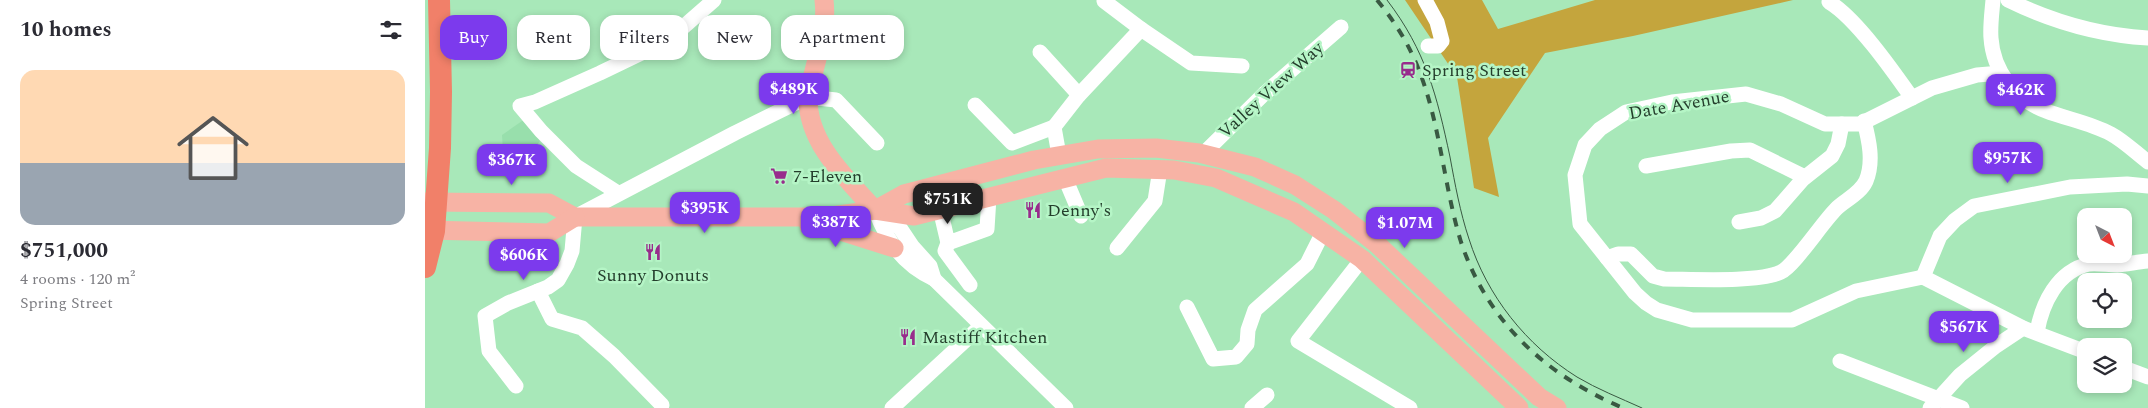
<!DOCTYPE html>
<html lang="en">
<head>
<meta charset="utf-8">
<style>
  body { margin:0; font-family:Spectral,serif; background:#f7f7f7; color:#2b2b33; height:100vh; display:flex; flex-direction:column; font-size:19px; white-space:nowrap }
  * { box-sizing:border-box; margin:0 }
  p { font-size:16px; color:#7c7c81 }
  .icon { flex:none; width:28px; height:28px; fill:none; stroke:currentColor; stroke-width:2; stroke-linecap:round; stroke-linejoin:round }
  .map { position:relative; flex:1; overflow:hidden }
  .side { display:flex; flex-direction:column; background:#fff; width:425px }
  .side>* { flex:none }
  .hud { position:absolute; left:15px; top:15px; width:475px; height:45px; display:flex; gap:10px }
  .needle { width:32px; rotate:138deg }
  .buttons { position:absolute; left:1652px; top:208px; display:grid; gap:10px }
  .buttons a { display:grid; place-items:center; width:55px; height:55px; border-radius:10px; background:#fff; box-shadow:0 2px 8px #0003; font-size:25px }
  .price { position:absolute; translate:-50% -42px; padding:0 11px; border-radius:10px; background:#7c3aed; color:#fff; font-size:16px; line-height:32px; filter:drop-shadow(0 1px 2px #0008) }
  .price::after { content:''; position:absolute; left:50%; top:30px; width:15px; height:11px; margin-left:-8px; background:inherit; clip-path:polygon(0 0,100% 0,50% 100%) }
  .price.selected { background:#222; color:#fff }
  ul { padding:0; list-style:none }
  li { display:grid; align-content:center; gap:10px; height:265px; padding:0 20px }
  li span { display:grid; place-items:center; height:155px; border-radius:15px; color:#555 }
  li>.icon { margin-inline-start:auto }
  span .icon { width:90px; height:90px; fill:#fffc; stroke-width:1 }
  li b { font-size:21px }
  h2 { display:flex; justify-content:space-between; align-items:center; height:60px; padding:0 20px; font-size:21px }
  .pill { padding:0 18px; border-radius:15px; background:#fff; box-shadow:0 2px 8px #0003; font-size:18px; line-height:45px }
  .pill.selected { background:#7c3aed; color:#fff }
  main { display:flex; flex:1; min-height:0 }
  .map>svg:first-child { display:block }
</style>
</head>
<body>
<main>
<section class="side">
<h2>10 homes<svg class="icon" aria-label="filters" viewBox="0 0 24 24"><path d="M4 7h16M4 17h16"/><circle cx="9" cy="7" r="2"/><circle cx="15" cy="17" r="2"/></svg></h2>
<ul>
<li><span style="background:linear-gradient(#ffd9b3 60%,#9aa5b1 0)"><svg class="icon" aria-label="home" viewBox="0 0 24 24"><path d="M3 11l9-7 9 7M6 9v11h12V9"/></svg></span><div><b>$751,000</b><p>4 rooms · 120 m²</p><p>Spring Street</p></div></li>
</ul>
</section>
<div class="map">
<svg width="1723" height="408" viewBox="0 0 1723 408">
  <rect width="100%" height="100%" fill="#a8e8b9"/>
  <polygon fill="#98dfac" points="104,119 115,141 100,162 89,158 78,151 77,135 97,121"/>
  <polygon fill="#c4a53d" points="980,0 1057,0 1073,29 1170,0 1368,0 1208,36 1120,53 1063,138 1074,197 1049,188 1032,77"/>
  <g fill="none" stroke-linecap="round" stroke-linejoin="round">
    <g stroke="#fff" stroke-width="15">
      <polyline points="1000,0 1012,22 1017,41 1013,46 1003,46"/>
      <path d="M 1568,0 C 1567,12 1565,26 1566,38 C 1568,70 1590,100 1621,111 C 1642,119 1666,123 1686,134 C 1699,141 1711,153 1723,162"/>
      <path d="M 1583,0 C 1628,22 1673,35 1723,38"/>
      <path d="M 1404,2 C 1431,18 1468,71 1487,98"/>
      <polyline points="716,29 766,63 817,66"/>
      <polyline points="615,52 654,95 629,127"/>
      <polyline points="1576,73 1552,75 1507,88 1435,124 1400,124 1356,104 1321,94 1247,102 1201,112 1175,129 1160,145 1150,175 1155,224 1210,293 1221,303 1232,310 1267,320 1367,320 1431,291 1498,277 1598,328 1661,352"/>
      <polyline points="654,95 716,29 679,1"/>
      <polyline points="550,105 587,143 629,127 634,155"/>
      <polyline points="778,154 839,94 916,27"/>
      <polyline points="1221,166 1306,151 1325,150 1380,177"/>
      <polyline points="640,178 656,216"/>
      <polyline points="193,193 151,166 116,131 95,106 110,102 175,73 231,46 256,29 289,0"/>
      <polyline points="515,209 523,243 562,229 564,197"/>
      <path d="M 450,210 C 463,242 477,264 509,279 L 641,408"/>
      <polyline points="450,210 475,228 487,246 505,266 509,279"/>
      <polyline points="1314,222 1336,218 1350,211 1378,179 1407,156 1413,144 1417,124"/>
      <polyline points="523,243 520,251 545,285"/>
      <polyline points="692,248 730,201 735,169"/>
      <path d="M 1182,258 L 1193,254 L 1206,254 L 1228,276 L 1239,279 C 1266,279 1334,283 1356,272 C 1369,266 1397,223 1411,209 C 1420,200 1435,194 1441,181 C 1449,162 1444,140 1439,121"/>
      <polyline points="937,259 873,341 985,408"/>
      <polyline points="1498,277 1515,236 1530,220 1549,206 1645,187 1702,184 1723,186"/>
      <polyline points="113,291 127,319 157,328 189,356 237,405"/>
      <polyline points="762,307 788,359 811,357 822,344 823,330 830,310 882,264 898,232"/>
      <path d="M 1612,332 C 1617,304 1632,271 1664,264 C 1673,263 1683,265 1692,265 C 1702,264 1713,262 1723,261"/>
      <polyline points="1415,361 1537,408"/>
      <polyline points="1699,368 1723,377"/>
      <polyline points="91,386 64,351 60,316 83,303 123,287 133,280 142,264 147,251 150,217 310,133 383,97 411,100 452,143"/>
      <polyline points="467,408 556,326"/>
      <polyline points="827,408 842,395"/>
      <polyline points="1505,408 1535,375 1571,346 1598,328"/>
    </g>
    <g stroke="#f7b3a5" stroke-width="19">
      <path d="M 399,0 C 402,26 395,46 389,71 C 387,79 384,89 383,97 C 382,143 422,179 450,210"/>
      <polyline points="0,202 124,203 150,217 399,217 450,210 489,216 681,168 749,170 791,178 869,212 937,259 1094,408"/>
      <polyline points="450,210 479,194 609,160 673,149 731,148 774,153 830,167 870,185 909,210 952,244 1114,397 1132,408"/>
      <polyline points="384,226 409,229 469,248"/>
      <polyline points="0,230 124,233 150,217"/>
    </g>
    <polyline stroke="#f18069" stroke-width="22" points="0,267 9,231 15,148 16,92 14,0"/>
    <path stroke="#395942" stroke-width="1" d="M 962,0 C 1001,51 1012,96 1025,157 C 1030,184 1035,212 1044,239 C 1062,296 1101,345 1152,377 C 1172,389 1195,398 1217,408"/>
    <path stroke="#395942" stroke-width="4" stroke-dasharray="9 9" stroke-linecap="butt" d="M 952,0 C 966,17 978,35 987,54 C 1015,113 1017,180 1036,242 C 1063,323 1121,375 1198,408"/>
  </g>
  <defs>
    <g id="station-bare" transform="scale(1.35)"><path d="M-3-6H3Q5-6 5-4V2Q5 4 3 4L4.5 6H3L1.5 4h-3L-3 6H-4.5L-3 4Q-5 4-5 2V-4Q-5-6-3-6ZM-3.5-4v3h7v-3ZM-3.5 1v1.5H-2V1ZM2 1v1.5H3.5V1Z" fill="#982c8c" stroke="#b5f5c6" stroke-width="2.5" paint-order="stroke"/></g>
    <g id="supermarket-bare" transform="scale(1.35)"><path d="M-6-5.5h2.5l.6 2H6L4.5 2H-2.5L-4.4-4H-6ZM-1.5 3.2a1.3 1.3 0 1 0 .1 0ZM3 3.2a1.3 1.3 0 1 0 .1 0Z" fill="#982c8c" stroke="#b5f5c6" stroke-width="2.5" paint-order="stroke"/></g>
    <g id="restaurant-bare" transform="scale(1.35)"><path d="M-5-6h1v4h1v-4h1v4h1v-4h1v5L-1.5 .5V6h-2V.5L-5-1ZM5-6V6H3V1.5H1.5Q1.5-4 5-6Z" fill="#982c8c" stroke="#b5f5c6" stroke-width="2.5" paint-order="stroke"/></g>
  </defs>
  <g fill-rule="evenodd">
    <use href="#station-bare" x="983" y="70"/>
    <use href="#supermarket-bare" x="354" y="176"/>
    <use href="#restaurant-bare" x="608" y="210"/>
    <use href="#restaurant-bare" x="228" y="252"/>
    <use href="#restaurant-bare" x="483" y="337"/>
  </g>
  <g text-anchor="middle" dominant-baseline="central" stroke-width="5" stroke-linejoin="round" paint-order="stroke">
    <g font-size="18" fill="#243e2c" stroke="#b5f5c6" text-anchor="start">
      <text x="997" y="70">Spring Street</text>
      <text x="368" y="176">7-Eleven</text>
      <text x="622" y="210">Denny's</text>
      <text x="228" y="275" text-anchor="middle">Sunny Donuts</text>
      <text x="497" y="337">Mastiff Kitchen</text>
    </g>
    <g font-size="18" fill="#243e2c" stroke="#b5f5c6">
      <text transform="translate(846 90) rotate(-42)">Valley View Way</text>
      <text transform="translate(1254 105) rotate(-10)">Date Avenue</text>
    </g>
  </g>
</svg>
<div class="buttons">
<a><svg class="needle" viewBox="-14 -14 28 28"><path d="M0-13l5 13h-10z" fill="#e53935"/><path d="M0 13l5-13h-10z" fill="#7c7c81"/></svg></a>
<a><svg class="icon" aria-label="locate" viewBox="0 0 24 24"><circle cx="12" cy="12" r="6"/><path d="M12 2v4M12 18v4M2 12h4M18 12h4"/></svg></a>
<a><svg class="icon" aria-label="layers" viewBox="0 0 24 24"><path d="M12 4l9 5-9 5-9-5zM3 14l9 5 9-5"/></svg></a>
</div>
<b class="price" style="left:369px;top:115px">$489K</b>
<b class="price" style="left:1596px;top:116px">$462K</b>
<b class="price" style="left:1583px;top:184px">$957K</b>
<b class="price" style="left:87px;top:186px">$367K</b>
<b class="price selected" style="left:523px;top:225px">$751K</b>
<b class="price" style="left:280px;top:234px">$395K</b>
<b class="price" style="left:411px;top:248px">$387K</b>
<b class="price" style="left:980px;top:249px">$1.07M</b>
<b class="price" style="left:99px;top:281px">$606K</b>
<b class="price" style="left:1539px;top:353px">$567K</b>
<div class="hud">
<a class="pill selected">Buy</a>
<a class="pill">Rent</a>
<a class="pill">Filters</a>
<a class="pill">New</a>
<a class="pill">Apartment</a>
</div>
</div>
</main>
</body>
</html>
